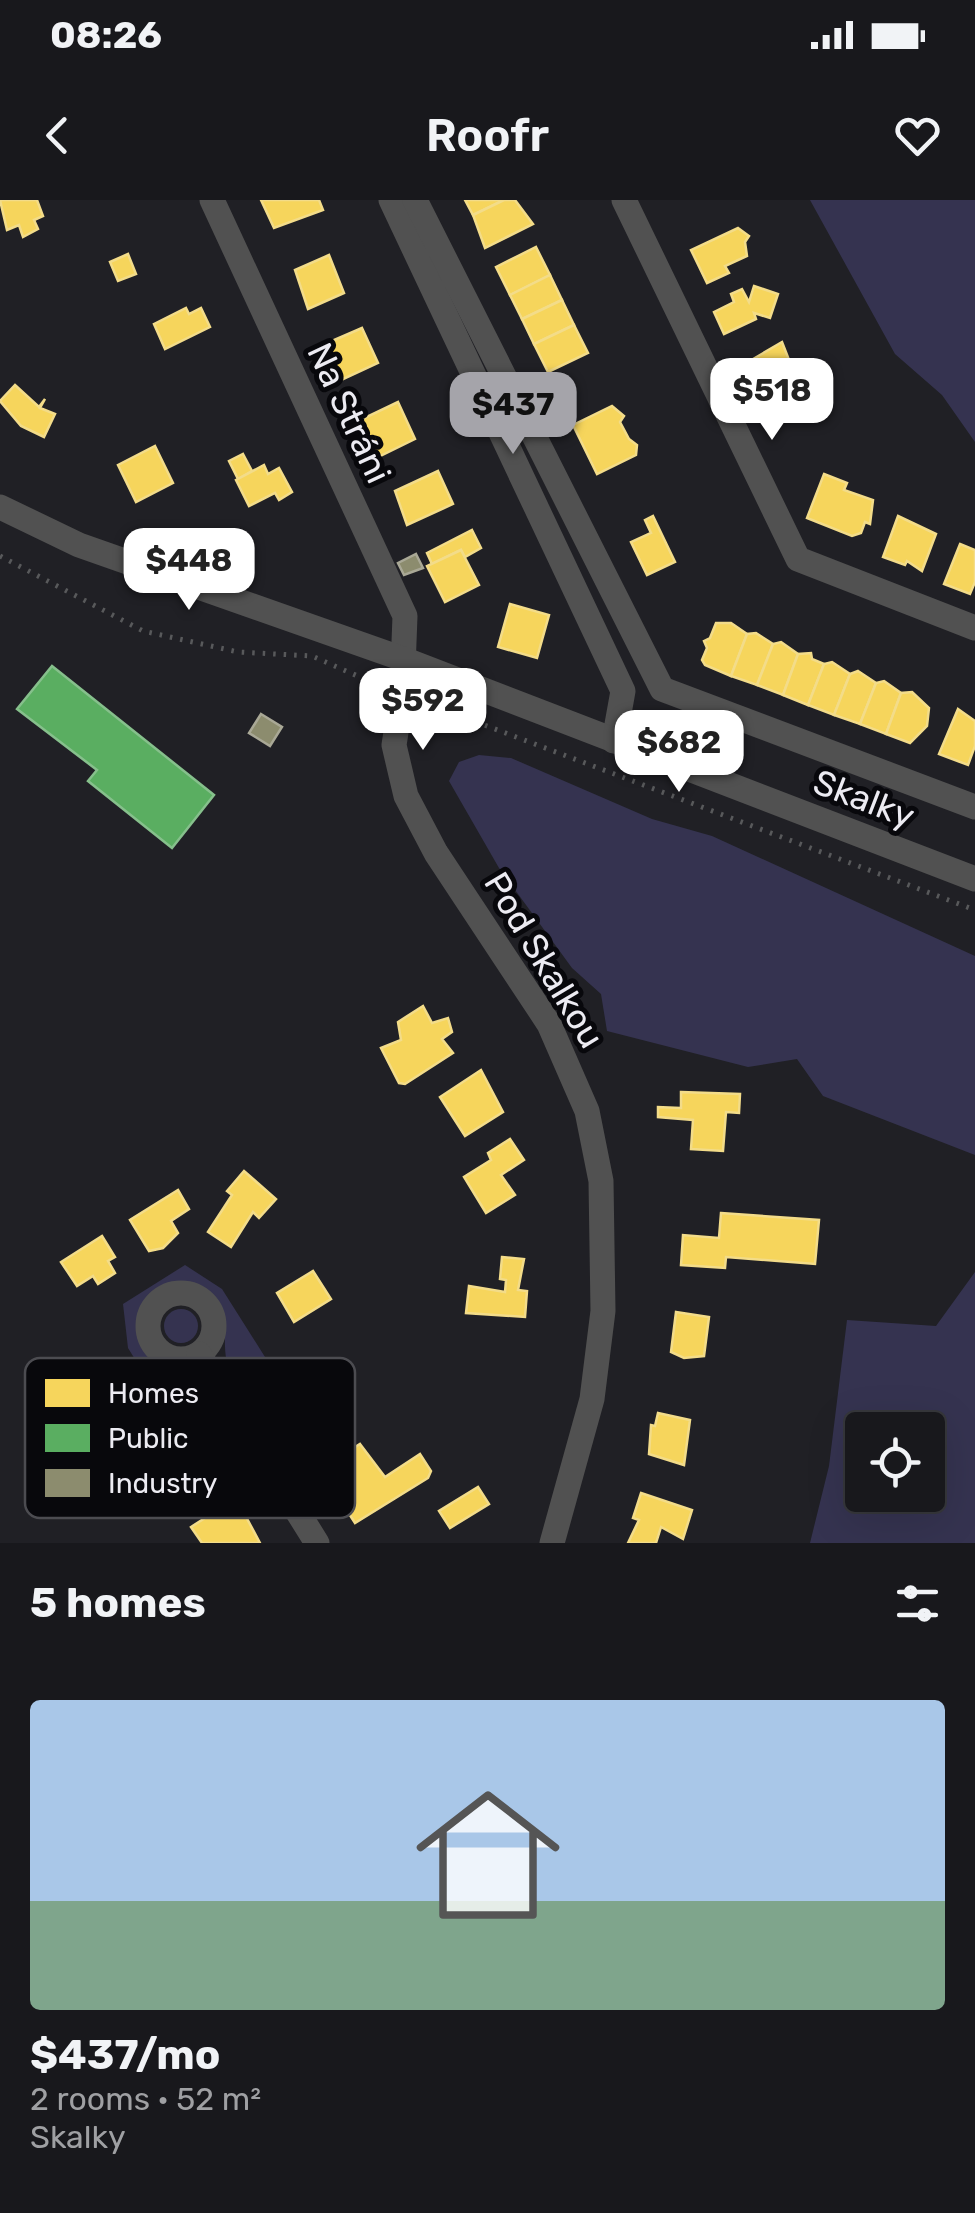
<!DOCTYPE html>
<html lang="en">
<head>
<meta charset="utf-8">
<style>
  body { margin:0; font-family:Rubik,sans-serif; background:#212125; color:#f1f3f6; height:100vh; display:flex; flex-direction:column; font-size:38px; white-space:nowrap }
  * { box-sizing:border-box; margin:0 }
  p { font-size:32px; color:#9fa0a3 }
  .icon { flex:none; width:55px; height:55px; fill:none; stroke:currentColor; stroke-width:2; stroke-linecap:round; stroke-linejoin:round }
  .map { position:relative; height:1343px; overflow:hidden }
  .sheet { display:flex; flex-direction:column; background:#18181c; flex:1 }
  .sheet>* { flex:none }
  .buttons { position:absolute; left:845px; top:1212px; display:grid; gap:20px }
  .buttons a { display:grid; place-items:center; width:100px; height:100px; border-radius:10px; background:#18181c; box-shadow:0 10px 40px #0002,0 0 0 2px #36373b; font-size:50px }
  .price { position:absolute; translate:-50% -85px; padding:0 22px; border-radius:20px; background:#fff; color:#222; font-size:32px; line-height:65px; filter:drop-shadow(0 2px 5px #0008) }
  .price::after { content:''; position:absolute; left:50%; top:60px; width:30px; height:22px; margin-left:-15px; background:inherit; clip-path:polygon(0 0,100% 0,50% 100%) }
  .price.on { background:#a5a4aa; color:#111 }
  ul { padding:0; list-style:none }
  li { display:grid; align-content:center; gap:20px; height:530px; padding:0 30px }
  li+li { border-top:2px solid #36373b }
  li span { display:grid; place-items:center; height:310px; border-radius:10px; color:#555 }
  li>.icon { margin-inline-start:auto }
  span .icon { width:180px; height:180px; fill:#fffc; stroke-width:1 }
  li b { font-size:42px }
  h2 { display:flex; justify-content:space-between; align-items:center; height:120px; padding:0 30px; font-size:42px }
  .status { display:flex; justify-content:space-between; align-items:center; height:70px; padding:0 50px; background:#18181c; direction:ltr }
  .status svg { height:28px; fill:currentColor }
  header { display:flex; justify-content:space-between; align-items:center; height:130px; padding:0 30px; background:#18181c; font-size:45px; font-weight:600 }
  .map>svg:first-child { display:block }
</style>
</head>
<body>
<div class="status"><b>08:26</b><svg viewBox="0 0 49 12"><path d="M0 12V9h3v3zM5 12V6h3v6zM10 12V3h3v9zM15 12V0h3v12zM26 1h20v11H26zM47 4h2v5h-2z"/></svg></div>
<header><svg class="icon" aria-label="back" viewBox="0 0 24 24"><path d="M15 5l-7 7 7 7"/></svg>Roofr<svg class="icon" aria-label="heart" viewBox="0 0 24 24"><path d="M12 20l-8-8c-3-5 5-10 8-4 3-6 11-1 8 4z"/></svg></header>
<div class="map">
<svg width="975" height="1343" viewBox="0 0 975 1343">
  <rect width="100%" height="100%" fill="#202025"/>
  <g fill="#353350" fill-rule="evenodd">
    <polygon points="810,0 975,0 975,242 942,195 895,154"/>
    <polygon points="479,555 511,558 652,619 712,636 975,756 975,955 823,896 797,859 748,867 607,831 601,794 572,768 499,668 449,581 459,562"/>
    <path d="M 185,1065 L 222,1089 L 265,1157 L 233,1177 C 216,1149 235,1120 213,1096 C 186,1066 132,1088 137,1130 C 140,1165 170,1161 191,1179 C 196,1183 200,1193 204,1199 L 172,1219 L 128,1148 L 123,1104 Z"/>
    <path d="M 975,1072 L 975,1343 L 810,1343 L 829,1266 L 847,1120 L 936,1126 ZM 862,1230 L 928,1230 L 928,1295 L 862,1295 Z"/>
    <circle cx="181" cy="1126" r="17"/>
  </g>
  <g fill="#f6d55c" stroke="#f3dc89" stroke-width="2.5">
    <polygon points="0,0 37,0 43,16 34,20 38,29 23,37 19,25 7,30"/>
    <polygon points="261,0 319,0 323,10 274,28"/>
    <polygon points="465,0 504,0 473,15"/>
    <polygon points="504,0 515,0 533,24 485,48 473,15"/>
    <polygon points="738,28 749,36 745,42 747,56 725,66 729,73 707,83 691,50"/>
    <polygon points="536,47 550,75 510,95 496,67"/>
    <polygon points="128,54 136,74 118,81 110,62"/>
    <polygon points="329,55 344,93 308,109 295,70"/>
    <polygon points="550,75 562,100 522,119 510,95"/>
    <polygon points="754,86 778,94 770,118 754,113 756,119 724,134 714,112 734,102 731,94 742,89 749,102"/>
    <polygon points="562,100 574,125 534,144 522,119"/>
    <polygon points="186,108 189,114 201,108 210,127 165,149 154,124"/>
    <polygon points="574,125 588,153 548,172 534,144"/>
    <polygon points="362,128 378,163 341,180 325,144"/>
    <polygon points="782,142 796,178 790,181 789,189 759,199 743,165"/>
    <polygon points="15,185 39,207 45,199 40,208 55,214 44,237 21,226 0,201"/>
    <polygon points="398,202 415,239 376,258 358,221"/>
    <polygon points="612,206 624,216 620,222 629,239 637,245 636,255 597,274 573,225"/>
    <polygon points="155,246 173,283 136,302 118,265"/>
    <polygon points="243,254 252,271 238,279 229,261"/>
    <polygon points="264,265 268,274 279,268 292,292 279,300 275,293 249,306 236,280"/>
    <polygon points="438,271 453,304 407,325 395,291"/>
    <polygon points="824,274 847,283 844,290 873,300 870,324 865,322 861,333 852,336 807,318"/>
    <polygon points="653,316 675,362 647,375 631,342 651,333 645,320"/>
    <polygon points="898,316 936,334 922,371 907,361 905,365 883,357"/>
    <polygon points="472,330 481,348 465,357 461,350 432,364 427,353"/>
    <polygon points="960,344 975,350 975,382 970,394 944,384"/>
    <polygon points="461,350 479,385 445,402 427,366"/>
    <polygon points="510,404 549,415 537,458 498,447"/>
    <polygon points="716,423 731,423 747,434 731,476 705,465 702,460 707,448 704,441 710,438"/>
    <polygon points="756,433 773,444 757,485 731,476 747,434"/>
    <polygon points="781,442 798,454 783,495 757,485 773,444"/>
    <polygon points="811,453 812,459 824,464 808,505 783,495 798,454"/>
    <polygon points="832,462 850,474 834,515 808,505 824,464"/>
    <polygon points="858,471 876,483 860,524 834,515 850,474"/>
    <polygon points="884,481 901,493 886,534 860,524 876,483"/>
    <polygon points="912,492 929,508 927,526 910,543 886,534 901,493"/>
    <polygon points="958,509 975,521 975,546 968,565 939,554"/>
    <polygon points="423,806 432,823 448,818 452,832 442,839 453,853 405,884 399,883 381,848 401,840 398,822"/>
    <polygon points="481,870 503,912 465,936 440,897"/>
    <polygon points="681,892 740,894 739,913 726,912 723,951 691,949 693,920 658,917 658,907 681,908"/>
    <polygon points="510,939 524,960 501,975 515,995 486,1013 464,977 491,960 488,953"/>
    <polygon points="244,971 276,999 259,1018 253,1012 231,1047 208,1032 232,995 227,991"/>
    <polygon points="178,990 189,1009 171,1021 178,1033 163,1048 149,1051 130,1020"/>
    <polygon points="721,1013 819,1020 815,1064 726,1057 725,1068 681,1065 683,1035 719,1038"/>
    <polygon points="102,1036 115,1057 108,1061 115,1073 98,1084 93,1076 77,1086 61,1062"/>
    <polygon points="502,1057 524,1059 518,1090 527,1091 525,1117 466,1113 469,1086 505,1092 506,1080 500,1079"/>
    <polygon points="313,1071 331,1099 294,1122 277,1093"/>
    <polygon points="676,1112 709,1117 704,1156 684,1158 671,1152"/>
    <polygon points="658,1213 690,1220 684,1265 649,1254 651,1225 655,1226"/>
    <polygon points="360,1244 385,1277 420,1254 431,1271 428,1278 355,1323 342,1303 347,1300 327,1280 332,1277 325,1266"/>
    <polygon points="478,1287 489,1304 450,1328 439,1311"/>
    <polygon points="641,1293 692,1310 683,1339 661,1327 656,1343 628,1343 639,1320 633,1318"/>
    <polygon points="236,1298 260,1343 202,1343 191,1327"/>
  </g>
  <polygon fill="#5aae61" stroke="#86c08c" stroke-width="2.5" points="52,466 214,595 172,648 88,581 97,570 17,509"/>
  <g fill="#8c8c6e" stroke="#a9a896" stroke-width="2.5">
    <polygon points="416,354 423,368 404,375 398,363"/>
    <polygon points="261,514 282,527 270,546 249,533"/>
  </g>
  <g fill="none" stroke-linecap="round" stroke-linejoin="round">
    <g stroke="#58595b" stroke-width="5" stroke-dasharray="2.5 8" stroke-linecap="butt">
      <polyline points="0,356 143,431 238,452 312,456 378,485"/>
      <polyline points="426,503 975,710"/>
    </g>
    <g stroke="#515151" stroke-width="25">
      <polyline points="212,0 405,416 402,494 394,545 406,596 436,653 549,824 587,911 601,981 603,1111 592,1199 552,1343"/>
      <polyline points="391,0 623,491 614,541"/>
      <polyline points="415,0 662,489 975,607"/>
      <polyline points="624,0 798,359 975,428"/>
      <polyline points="0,307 79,345 403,459 975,679"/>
      <circle cx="181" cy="1126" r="33"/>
      <polyline points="199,1154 317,1343"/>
    </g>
  </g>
  <g text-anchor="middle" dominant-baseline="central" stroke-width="10" stroke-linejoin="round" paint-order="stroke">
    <g font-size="35" fill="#ecebf2" stroke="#08080c">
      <text transform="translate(349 213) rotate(65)">Na Stráni</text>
      <text transform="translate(864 599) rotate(21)">Skalky</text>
      <text transform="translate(544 760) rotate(59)">Pod Skalkou</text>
    </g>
  </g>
  <rect x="25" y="1158" width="330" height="160" rx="15" fill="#08080c" stroke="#4c4c51" stroke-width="2.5"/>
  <rect x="45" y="1179" width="45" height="28" fill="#f6d55c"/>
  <rect x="45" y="1224" width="45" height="28" fill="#5aae61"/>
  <rect x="45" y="1269" width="45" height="28" fill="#8c8c6e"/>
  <g font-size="28" fill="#ecebf2">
    <text x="108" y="1203">Homes</text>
    <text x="108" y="1248">Public</text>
    <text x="108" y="1293">Industry</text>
  </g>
</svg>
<div class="buttons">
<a><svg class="icon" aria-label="locate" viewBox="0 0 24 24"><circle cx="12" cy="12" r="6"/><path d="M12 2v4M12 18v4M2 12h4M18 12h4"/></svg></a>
</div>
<b class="price" style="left:772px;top:243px">$518</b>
<b class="price on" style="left:513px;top:257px">$437</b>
<b class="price" style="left:189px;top:413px">$448</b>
<b class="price" style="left:423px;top:553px">$592</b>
<b class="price" style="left:679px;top:595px">$682</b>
</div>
<section class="sheet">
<h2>5 homes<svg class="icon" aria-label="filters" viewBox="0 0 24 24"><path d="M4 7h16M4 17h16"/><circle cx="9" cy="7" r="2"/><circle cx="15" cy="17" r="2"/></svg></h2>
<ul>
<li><span style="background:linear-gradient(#a9c7e8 65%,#7fa58c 0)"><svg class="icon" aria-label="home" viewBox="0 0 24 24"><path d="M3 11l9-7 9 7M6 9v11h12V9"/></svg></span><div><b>$437/mo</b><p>2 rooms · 52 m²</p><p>Skalky</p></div></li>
</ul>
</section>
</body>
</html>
